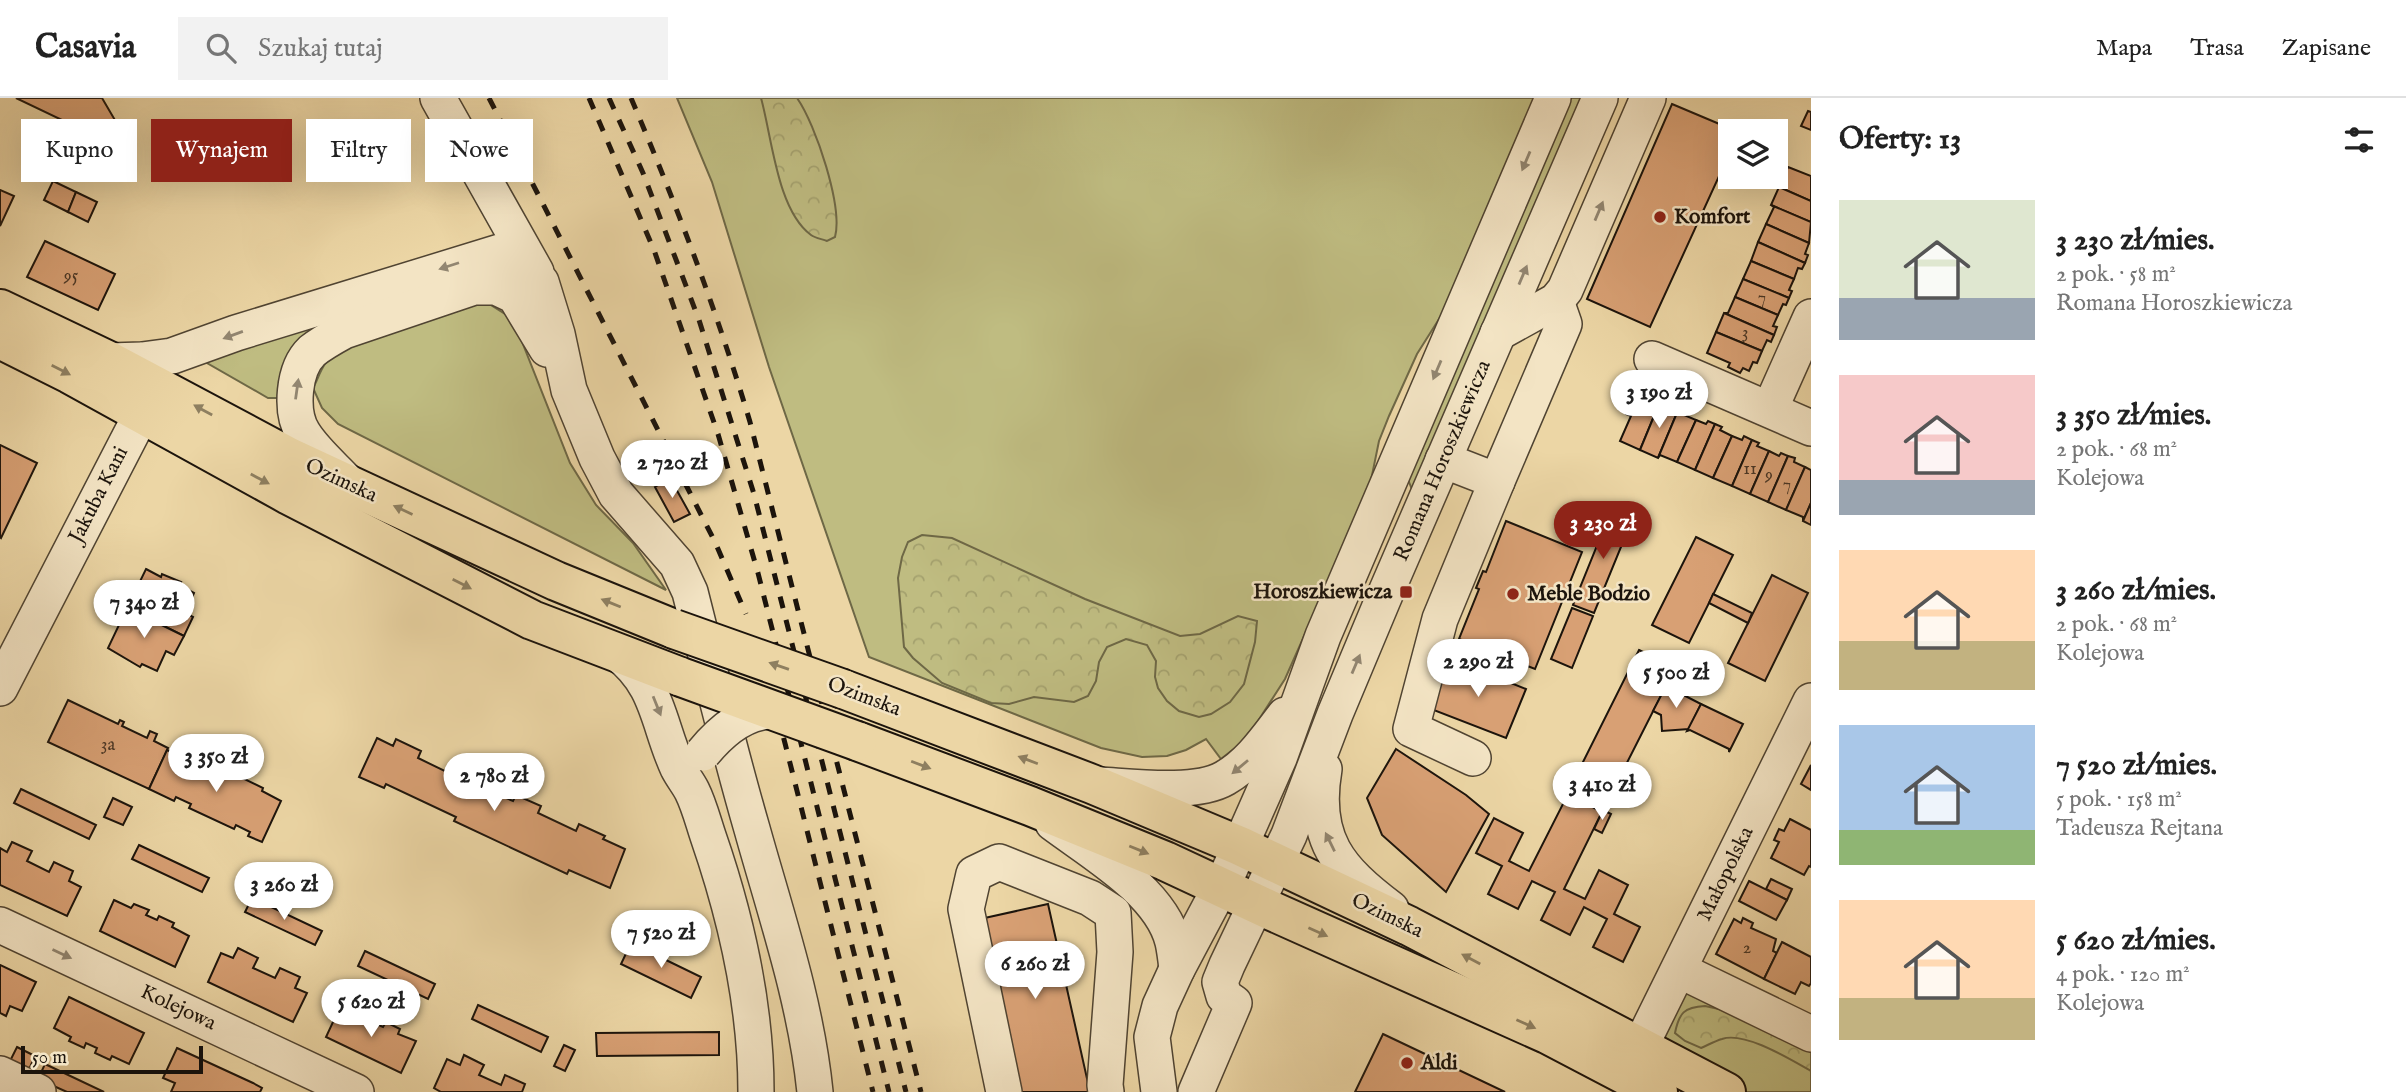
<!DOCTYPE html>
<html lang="pl">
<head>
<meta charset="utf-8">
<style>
  body { margin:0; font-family:"IM FELL English",serif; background:#f2f2f2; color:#222; height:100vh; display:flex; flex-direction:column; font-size:26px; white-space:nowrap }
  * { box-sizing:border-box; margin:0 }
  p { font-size:23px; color:#767676 }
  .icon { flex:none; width:38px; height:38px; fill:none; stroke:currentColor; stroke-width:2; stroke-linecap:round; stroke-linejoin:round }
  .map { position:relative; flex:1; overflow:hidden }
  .drawer { display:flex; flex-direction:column; background:#fff; width:595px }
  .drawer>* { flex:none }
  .hud { position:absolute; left:21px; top:21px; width:665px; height:63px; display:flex; gap:14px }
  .tools { position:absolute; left:1718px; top:21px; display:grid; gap:14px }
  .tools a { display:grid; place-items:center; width:70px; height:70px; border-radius:0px; background:#fff; box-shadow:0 7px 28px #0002; font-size:35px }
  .scale { position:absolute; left:21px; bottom:18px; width:182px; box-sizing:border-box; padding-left:7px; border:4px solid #1c140c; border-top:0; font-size:19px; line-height:24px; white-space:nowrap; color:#1c140c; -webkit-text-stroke:5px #f3e4c4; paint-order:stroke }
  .price { position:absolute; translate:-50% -60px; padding:0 16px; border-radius:24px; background:#fff; color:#222; font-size:23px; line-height:46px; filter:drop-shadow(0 2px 4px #0008) }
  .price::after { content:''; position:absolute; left:50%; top:42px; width:21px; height:16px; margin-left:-10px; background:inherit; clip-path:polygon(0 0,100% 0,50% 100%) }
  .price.current { background:#8f2418; color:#fff }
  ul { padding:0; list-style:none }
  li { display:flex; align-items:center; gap:21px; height:175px; padding:0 28px }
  li span { display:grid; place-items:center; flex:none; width:196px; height:140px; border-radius:0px; color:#555 }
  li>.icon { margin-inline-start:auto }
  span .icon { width:84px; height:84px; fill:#fffc; stroke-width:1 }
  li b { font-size:30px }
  h2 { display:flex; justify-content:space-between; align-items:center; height:84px; padding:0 28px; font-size:30px }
  .tag { padding:0 24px; border-radius:0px; background:#fff; box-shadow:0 7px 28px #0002; font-size:24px; line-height:63px }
  .tag.current { background:#8f2418; color:#fff }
  header { display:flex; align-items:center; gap:42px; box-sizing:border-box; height:98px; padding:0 35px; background:#fff; border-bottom:2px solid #e0e0e0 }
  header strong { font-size:33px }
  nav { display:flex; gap:38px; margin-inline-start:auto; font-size:24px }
  .search { width:490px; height:63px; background:#f2f2f2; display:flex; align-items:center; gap:18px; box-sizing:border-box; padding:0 24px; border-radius:0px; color:#767676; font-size:26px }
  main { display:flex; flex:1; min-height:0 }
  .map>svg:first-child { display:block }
</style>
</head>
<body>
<header>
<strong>Casavia</strong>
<div class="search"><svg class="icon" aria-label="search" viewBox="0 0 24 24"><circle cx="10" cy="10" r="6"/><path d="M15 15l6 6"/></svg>Szukaj tutaj</div>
<nav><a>Mapa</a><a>Trasa</a><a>Zapisane</a></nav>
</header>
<main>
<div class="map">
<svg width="1811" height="994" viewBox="0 0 1811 994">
  <defs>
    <pattern id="forest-crowns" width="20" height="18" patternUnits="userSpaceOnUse" patternTransform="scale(1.75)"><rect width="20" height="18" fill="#bfbc81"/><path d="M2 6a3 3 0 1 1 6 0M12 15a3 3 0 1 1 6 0" fill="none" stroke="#a4a16e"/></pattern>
  </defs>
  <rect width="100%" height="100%" fill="#ecd6a5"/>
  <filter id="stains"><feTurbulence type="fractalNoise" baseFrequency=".00286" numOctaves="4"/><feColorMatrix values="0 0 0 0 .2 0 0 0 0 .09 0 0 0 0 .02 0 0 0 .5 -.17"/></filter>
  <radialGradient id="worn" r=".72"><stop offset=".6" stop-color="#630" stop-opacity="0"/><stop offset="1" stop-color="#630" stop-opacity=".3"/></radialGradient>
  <g fill="#bfbc81" stroke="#6e6846" stroke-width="2">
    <polygon points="677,0 1539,0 1446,210 1417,256 1389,318 1379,343 1369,392 1285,581 1258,623 1240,646 1221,661 1206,641 1186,652 1167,658 1142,659 1101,650 869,559 769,269 712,84"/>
    <polygon points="1567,0 1586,0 1413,394 1405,374"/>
    <path d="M 486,204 L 513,221 L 570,365 L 596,407 L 633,445 L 666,492 L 338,326 L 322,310 L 313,290 C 317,283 320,273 325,266 C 343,242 454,213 486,204 Z"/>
    <polygon points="326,221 278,300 268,300 207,265 209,258"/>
    <polygon points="1679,872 1811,936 1811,994 1726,994 1640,949"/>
  </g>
  <g fill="url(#forest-crowns)" stroke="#6e6846" stroke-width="2">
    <path d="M 761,0 L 797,0 C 816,27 843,109 835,139 L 827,143 C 822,141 815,140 811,137 C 777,112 772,39 761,0 Z"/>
    <polygon points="922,437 952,440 1085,501 1180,538 1200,536 1238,518 1257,523 1255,544 1244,586 1230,604 1211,616 1199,619 1179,613 1167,603 1158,590 1155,579 1156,563 1147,547 1126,541 1107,549 1099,564 1096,583 1088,598 1074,604 1034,599 1009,606 991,605 942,585 913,560 904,549 898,480 902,459 908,444"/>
    <path d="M 1705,908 L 1728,913 L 1811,954 L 1811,973 C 1791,962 1745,933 1722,941 C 1715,943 1708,947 1701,950 L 1685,943 L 1675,935 C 1679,915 1684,909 1705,908 Z"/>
  </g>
  <g fill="#d8a074" stroke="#1c140c" stroke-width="2">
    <polygon points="16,0 102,0 119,29 112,46"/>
    <polygon points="1672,6 1736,33 1731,33 1731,52 1650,229 1587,201"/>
    <polygon points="1808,13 1811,14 1811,32 1801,28"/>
    <polygon points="1788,69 1811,78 1811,103 1779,89"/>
    <polygon points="53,83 76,94 68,114 44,102"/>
    <polygon points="1779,89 1811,103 1811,124 1771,107"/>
    <polygon points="0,92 14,98 0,128"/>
    <polygon points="76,94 97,104 88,124 68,114"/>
    <polygon points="1771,107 1811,124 1809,145 1766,126 1774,109"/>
    <polygon points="1766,126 1809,145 1805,156 1808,157 1805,165 1758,144"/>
    <polygon points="45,143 115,176 98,212 27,179"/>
    <polygon points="1758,144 1805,165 1802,171 1798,170 1794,181 1751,163"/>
    <polygon points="1751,163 1794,181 1789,192 1792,193 1789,200 1743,181"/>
    <polygon points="1743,181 1789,200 1786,207 1783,206 1778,217 1735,199"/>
    <polygon points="1735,199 1778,217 1773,228 1777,229 1774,237 1724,215 1728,215"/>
    <polygon points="1724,215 1774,237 1771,244 1767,242 1762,253 1716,234"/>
    <polygon points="1716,234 1762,253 1757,265 1753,264 1749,273 1743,270 1740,275 1728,269 1730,265 1707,255"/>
    <polygon points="1647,300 1659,306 1640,352 1620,343 1631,318 1626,316 1630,306 1635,308 1638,301 1646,304"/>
    <polygon points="1659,306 1670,310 1672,307 1679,310 1658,360 1640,352"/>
    <polygon points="1679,310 1685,313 1684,317 1696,322 1677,364 1660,357 1658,360"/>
    <polygon points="1696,322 1706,326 1708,323 1715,326 1695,372 1677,364"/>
    <polygon points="1715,326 1722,329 1720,332 1732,338 1713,380 1695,372"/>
    <polygon points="1732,338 1742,342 1744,338 1752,342 1732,388 1713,380"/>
    <polygon points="1752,342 1759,345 1757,348 1769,353 1750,396 1732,388"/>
    <polygon points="0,347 37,365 1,440 0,439"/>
    <polygon points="1769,353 1779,358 1781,355 1788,358 1768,404 1750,396"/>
    <polygon points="1788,358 1795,360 1794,364 1805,369 1786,412 1768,404"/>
    <polygon points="655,365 660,372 649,379 644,372"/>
    <polygon points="1805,369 1811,372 1811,405 1803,423 1803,419 1786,412"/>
    <polygon points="670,380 690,416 674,424 655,389"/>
    <polygon points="1811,405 1811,427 1803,423"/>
    <polygon points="1613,408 1624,412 1622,417 1632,422 1594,515 1573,507"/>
    <polygon points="1506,423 1582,454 1535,571 1459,541 1479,491 1476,490 1483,473 1486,474"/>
    <polygon points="1696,439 1733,457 1689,545 1652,527"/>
    <polygon points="146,471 161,479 162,476 181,484 179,487 194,495 185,515 193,519 184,538 127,510"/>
    <polygon points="1772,477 1808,495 1765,583 1728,565"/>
    <polygon points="1713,496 1752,515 1748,525 1709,505"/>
    <polygon points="127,510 184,538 174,557 166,553 157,573 142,566 140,569 108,550"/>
    <polygon points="1572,510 1593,518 1572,570 1551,561"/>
    <polygon points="1639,552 1675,570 1602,714 1567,696"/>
    <polygon points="1451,561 1526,591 1506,640 1431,611"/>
    <polygon points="1666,588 1701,606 1689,631 1662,633 1661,617 1653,613"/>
    <polygon points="68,602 118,626 120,622 124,624 122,628 147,640 150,633 157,636 154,643 168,650 149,691 48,644"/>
    <polygon points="1701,606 1743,626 1729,654 1729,651 1690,632 1687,633"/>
    <polygon points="377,640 393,648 396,641 421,653 418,660 455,678 459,671 484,682 481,689 513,703 516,697 541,708 538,715 576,733 579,726 605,738 603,741 625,751 610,790 569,772 567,776 454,723 456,719 386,686 384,690 359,679"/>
    <polygon points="1396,651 1466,697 1489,716 1446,794 1382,737 1367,700"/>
    <polygon points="167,652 183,660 186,654 212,666 209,671 227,680 230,674 263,690 262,693 281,703 262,744 248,738 250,734 236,727 234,731 189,710 191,706 176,699 174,703 149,691"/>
    <polygon points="1811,667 1811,692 1801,686"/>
    <polygon points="21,691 96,727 89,741 14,705"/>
    <polygon points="1568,696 1602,714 1564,791 1585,801 1599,772 1628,787 1614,816 1640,829 1623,864 1593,849 1607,821 1584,809 1570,837 1541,822 1555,794 1532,783 1518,811 1488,796 1502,768 1476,755 1494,720 1523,735 1509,763 1529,773"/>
    <polygon points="113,700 132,709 123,727 104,719"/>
    <polygon points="1603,712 1611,716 1602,735 1594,731"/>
    <polygon points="1790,721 1811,732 1811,769 1809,768 1804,777 1771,760 1779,744 1774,742 1779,731 1784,733"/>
    <polygon points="12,744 32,753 27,763 49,774 54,764 73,773 69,783 81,789 67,818 0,787 0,750 7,754"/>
    <polygon points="139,747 209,780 202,794 132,761"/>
    <polygon points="1771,781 1792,791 1787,802 1766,791"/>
    <polygon points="1749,783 1787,802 1776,822 1739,803"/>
    <polygon points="252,800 322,833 315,847 245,814"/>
    <polygon points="114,802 131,810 134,806 149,812 146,817 157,822 159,818 174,825 172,829 189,838 175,869 100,833"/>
    <polygon points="1048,806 1090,994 1020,994 980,821"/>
    <polygon points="1743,820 1753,825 1751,830 1776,841 1773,853 1777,855 1764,881 1716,856 1734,821 1741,825"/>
    <polygon points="1782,844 1811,859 1811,885 1809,888 1801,884 1795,896 1764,881"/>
    <polygon points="631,845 701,879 691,900 621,866"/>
    <polygon points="238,850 258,860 253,870 275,880 280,870 300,879 295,890 307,895 293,924 208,884 221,855 233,860"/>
    <polygon points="365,853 435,886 428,901 358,868"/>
    <polygon points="0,867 36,884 22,913 10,908 6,918 0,915"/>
    <polygon points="69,899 144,935 129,966 112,958 110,962 95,955 97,950 86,945 84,950 69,943 71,939 54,930"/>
    <polygon points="478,907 548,939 541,954 472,921"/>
    <polygon points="340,909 357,916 360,912 374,919 372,924 383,929 386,924 400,931 398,936 416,943 401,975 326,939"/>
    <polygon points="719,934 719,957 597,958 596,935"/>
    <polygon points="1383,936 1505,994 1355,994"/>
    <polygon points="564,947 575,952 565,973 554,968"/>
    <polygon points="17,949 35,958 27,976 8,967"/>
    <polygon points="177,950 253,985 262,990 260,994 171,994 175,985 163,980"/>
    <polygon points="464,957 484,967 479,977 501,987 505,977 525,986 522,994 441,994 434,990 447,961 460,967"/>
    <polygon points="45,966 104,994 67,994 38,981"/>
  </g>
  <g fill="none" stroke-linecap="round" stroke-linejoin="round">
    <g stroke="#504432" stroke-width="38">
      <g id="minor">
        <polyline points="438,0 536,174"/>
        <polyline points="1498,235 1556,203 1565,192 1648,0"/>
        <polyline points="1652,261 1811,330"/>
        <path d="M 109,263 L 142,262 L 172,258 L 236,235 L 500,154 L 541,184 L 557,236 L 569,292 L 597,360 L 616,396 L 677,466 L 690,494 C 710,573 729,652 752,731 C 776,817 806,904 815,994"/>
        <polyline points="1770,311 1811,219"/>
        <polyline points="1443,362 1497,383 1440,521 1411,631 1473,660"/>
        <polyline points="1497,383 1564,226 1556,203"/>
        <path d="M 347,384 C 333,369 314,353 303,335 C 290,314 293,271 312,253 C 322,245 333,239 344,233 L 474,189 L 496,189 L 515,198 L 547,251"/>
        <path d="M 617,555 C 659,586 658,627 678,670 C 682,678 688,685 692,693 C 699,707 703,723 708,738 C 736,819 756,908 756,994"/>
        <polyline points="0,590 141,317"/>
        <path d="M 1324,671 C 1312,741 1338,771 1391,811"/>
        <path d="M 1101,687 C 1134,689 1196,697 1225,680 C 1250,666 1267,640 1285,617"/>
        <path d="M 1053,725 C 1093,755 1161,794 1173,844 C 1175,853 1176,862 1177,871"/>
        <polyline points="0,827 356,994"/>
        <polyline points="1679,872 1811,936"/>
        <polyline points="1640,949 1811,603"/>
        <polyline points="0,976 38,994"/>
        <polyline points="1004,994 966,811 974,776 999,764 1090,800 1113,815 1115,854 1105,987 1106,994"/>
        <polyline points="1159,994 1152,939 1160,908 1177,871 1229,773 1279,660 1323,538 1553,0"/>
        <polyline points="1196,994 1234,905 1224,898 1220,884 1227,867 1289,737 1335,616 1384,499 1600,0"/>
      </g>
    </g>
    <g stroke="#1c140c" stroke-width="42">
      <g id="major">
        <polyline points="0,211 109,263 289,359 556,483 674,531"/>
        <polyline points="0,241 70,276 289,397 532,522 681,579"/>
        <polyline points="843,591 1092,686 1240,748 1409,828 1726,994"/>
        <polyline points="857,643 1030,708 1165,763 1272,813 1547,936 1658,994"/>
      </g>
    </g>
    <use href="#minor" stroke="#f3e4c4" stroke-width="35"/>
    <use href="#major" stroke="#ecd6a5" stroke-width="38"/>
    <g stroke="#1c140c" stroke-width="5" stroke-dasharray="12 12" stroke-linecap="butt">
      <polyline points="489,0 715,444 746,516"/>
      <polyline points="589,0 654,152 718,336 758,475 889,994"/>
      <polyline points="609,0 643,75 699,222 754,396 906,994"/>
      <path d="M 631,0 C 676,106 717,213 750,324 L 921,994"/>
      <polyline points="766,570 873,994"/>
    </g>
    <g stroke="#504432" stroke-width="38" stroke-linecap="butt">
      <path id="minor-bridge" d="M 703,655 C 721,633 746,612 775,613"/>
    </g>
    <g stroke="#1c140c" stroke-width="42" stroke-linecap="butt">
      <g id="major-bridge">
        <polyline points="674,531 843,591"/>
        <polyline points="681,579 857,643"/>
      </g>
    </g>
    <use href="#minor-bridge" stroke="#f3e4c4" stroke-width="35"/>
    <use href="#major-bridge" stroke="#ecd6a5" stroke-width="38"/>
  </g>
  <defs><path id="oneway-solid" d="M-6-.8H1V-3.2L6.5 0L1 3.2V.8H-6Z" transform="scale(1.75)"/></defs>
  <g fill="#928671">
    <use href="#oneway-solid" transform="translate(1526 63) rotate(113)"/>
    <use href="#oneway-solid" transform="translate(1599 113) rotate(-67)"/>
    <use href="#oneway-solid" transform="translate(449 168) rotate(162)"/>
    <use href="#oneway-solid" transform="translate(1523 177) rotate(-67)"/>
    <use href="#oneway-solid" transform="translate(233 237) rotate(160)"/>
    <use href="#oneway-solid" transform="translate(1437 272) rotate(113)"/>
    <use href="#oneway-solid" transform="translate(297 291) rotate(-82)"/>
    <use href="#oneway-solid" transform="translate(1356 566) rotate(-67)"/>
    <use href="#oneway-solid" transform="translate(657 608) rotate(68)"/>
    <use href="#oneway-solid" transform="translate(1240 669) rotate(140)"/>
    <use href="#oneway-solid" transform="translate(1330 744) rotate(-116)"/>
    <use href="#oneway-solid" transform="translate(62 856) rotate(25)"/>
  </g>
  <g fill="#8e7f60">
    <use href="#oneway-solid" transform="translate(61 272) rotate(27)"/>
    <use href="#oneway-solid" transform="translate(203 312) rotate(-151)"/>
    <use href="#oneway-solid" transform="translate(260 381) rotate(28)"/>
    <use href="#oneway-solid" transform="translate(403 412) rotate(-155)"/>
    <use href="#oneway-solid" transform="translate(462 486) rotate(27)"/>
    <use href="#oneway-solid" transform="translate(611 505) rotate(-158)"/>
    <use href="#oneway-solid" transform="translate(779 568) rotate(-161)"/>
    <use href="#oneway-solid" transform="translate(1028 662) rotate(-159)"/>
    <use href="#oneway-solid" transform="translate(921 667) rotate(21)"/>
    <use href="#oneway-solid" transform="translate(1139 752) rotate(22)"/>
    <use href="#oneway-solid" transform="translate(1318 834) rotate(24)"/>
    <use href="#oneway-solid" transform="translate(1471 861) rotate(-152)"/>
    <use href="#oneway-solid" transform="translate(1526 926) rotate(24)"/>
  </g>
  <g fill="#8f2418" stroke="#f3e4c4" stroke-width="2.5">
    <circle cx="1660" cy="119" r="7"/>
    <rect x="1399" y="487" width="14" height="14" rx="3.5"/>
    <circle cx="1513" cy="496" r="7"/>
    <circle cx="1407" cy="965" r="7"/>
  </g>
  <g text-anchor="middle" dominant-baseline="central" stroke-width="5" stroke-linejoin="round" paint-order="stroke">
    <g font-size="18" fill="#4b3726">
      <text x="71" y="178">95</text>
      <text x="1762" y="200">7</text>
      <text x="1745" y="235">3</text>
      <text x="1750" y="371">11</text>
      <text x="1769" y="377">9</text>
      <text x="1787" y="387">7</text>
      <text x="108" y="647">3a</text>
      <text x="1747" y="850">2</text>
    </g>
    <g font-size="21" font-weight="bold" fill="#1c140c" stroke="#f3e4c4" text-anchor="start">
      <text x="1674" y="119">Komfort</text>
      <text x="1392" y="494" text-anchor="end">Horoszkiewicza</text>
      <text x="1527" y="496">Meble Bodzio</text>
      <text x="1421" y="965">Aldi</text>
    </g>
    <g font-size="21" fill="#1c140c" stroke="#f3e4c4">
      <text transform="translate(1443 363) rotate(-67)">Romana Horoszkiewicza</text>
      <text transform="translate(341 383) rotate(25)">Ozimska</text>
      <text transform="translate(99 397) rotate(-63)">Jakuba Kani</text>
      <text transform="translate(864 599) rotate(21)">Ozimska</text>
      <text transform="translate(1726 776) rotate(-64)">Małopolska</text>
      <text transform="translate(1387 818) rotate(26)">Ozimska</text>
      <text transform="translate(178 910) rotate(25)">Kolejowa</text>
    </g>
  </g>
  <rect width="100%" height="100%" filter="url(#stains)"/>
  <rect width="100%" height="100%" fill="url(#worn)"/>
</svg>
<div class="tools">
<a><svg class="icon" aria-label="layers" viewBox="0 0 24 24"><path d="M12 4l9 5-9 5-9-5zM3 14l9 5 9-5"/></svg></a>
</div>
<div class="scale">50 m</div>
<b class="price" style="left:1659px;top:332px">3 190 zł</b>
<b class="price" style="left:672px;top:402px">2 720 zł</b>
<b class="price current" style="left:1603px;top:463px">3 230 zł</b>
<b class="price" style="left:144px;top:542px">7 340 zł</b>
<b class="price" style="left:1478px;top:601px">2 290 zł</b>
<b class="price" style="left:1676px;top:612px">5 500 zł</b>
<b class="price" style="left:216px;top:696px">3 350 zł</b>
<b class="price" style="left:494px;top:715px">2 780 zł</b>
<b class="price" style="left:1602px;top:724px">3 410 zł</b>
<b class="price" style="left:284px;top:824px">3 260 zł</b>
<b class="price" style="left:661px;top:872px">7 520 zł</b>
<b class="price" style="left:1035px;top:903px">6 260 zł</b>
<b class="price" style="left:371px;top:941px">5 620 zł</b>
<div class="hud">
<a class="tag">Kupno</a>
<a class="tag current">Wynajem</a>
<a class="tag">Filtry</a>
<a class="tag">Nowe</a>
</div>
</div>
<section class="drawer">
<h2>Oferty: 13<svg class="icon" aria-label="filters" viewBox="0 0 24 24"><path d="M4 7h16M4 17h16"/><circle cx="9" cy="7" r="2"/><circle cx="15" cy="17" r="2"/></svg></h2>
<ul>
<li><span style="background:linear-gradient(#dfe7d0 70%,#9aa5b1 0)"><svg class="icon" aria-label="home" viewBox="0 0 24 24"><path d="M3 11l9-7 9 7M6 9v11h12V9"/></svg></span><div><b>3 230 zł/mies.</b><p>2 pok. · 58 m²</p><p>Romana Horoszkiewicza</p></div></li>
<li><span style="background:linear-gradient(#f6c9c9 75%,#9aa5b1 0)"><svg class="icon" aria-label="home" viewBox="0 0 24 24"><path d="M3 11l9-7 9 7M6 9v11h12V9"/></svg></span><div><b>3 350 zł/mies.</b><p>2 pok. · 68 m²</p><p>Kolejowa</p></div></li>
<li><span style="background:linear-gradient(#ffd9b3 65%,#c2b280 0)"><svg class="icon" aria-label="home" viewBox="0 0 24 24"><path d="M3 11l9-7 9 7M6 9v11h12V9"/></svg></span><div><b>3 260 zł/mies.</b><p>2 pok. · 68 m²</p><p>Kolejowa</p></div></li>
<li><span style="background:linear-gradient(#a9c7e8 75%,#8fb573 0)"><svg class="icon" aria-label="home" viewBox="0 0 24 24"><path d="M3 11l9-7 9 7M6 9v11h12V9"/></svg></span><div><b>7 520 zł/mies.</b><p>5 pok. · 158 m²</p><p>Tadeusza Rejtana</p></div></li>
<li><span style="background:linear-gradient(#ffd9b3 70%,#c2b280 0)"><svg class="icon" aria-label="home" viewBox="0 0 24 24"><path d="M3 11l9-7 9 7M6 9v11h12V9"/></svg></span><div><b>5 620 zł/mies.</b><p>4 pok. · 120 m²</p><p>Kolejowa</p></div></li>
</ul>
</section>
</main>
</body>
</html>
